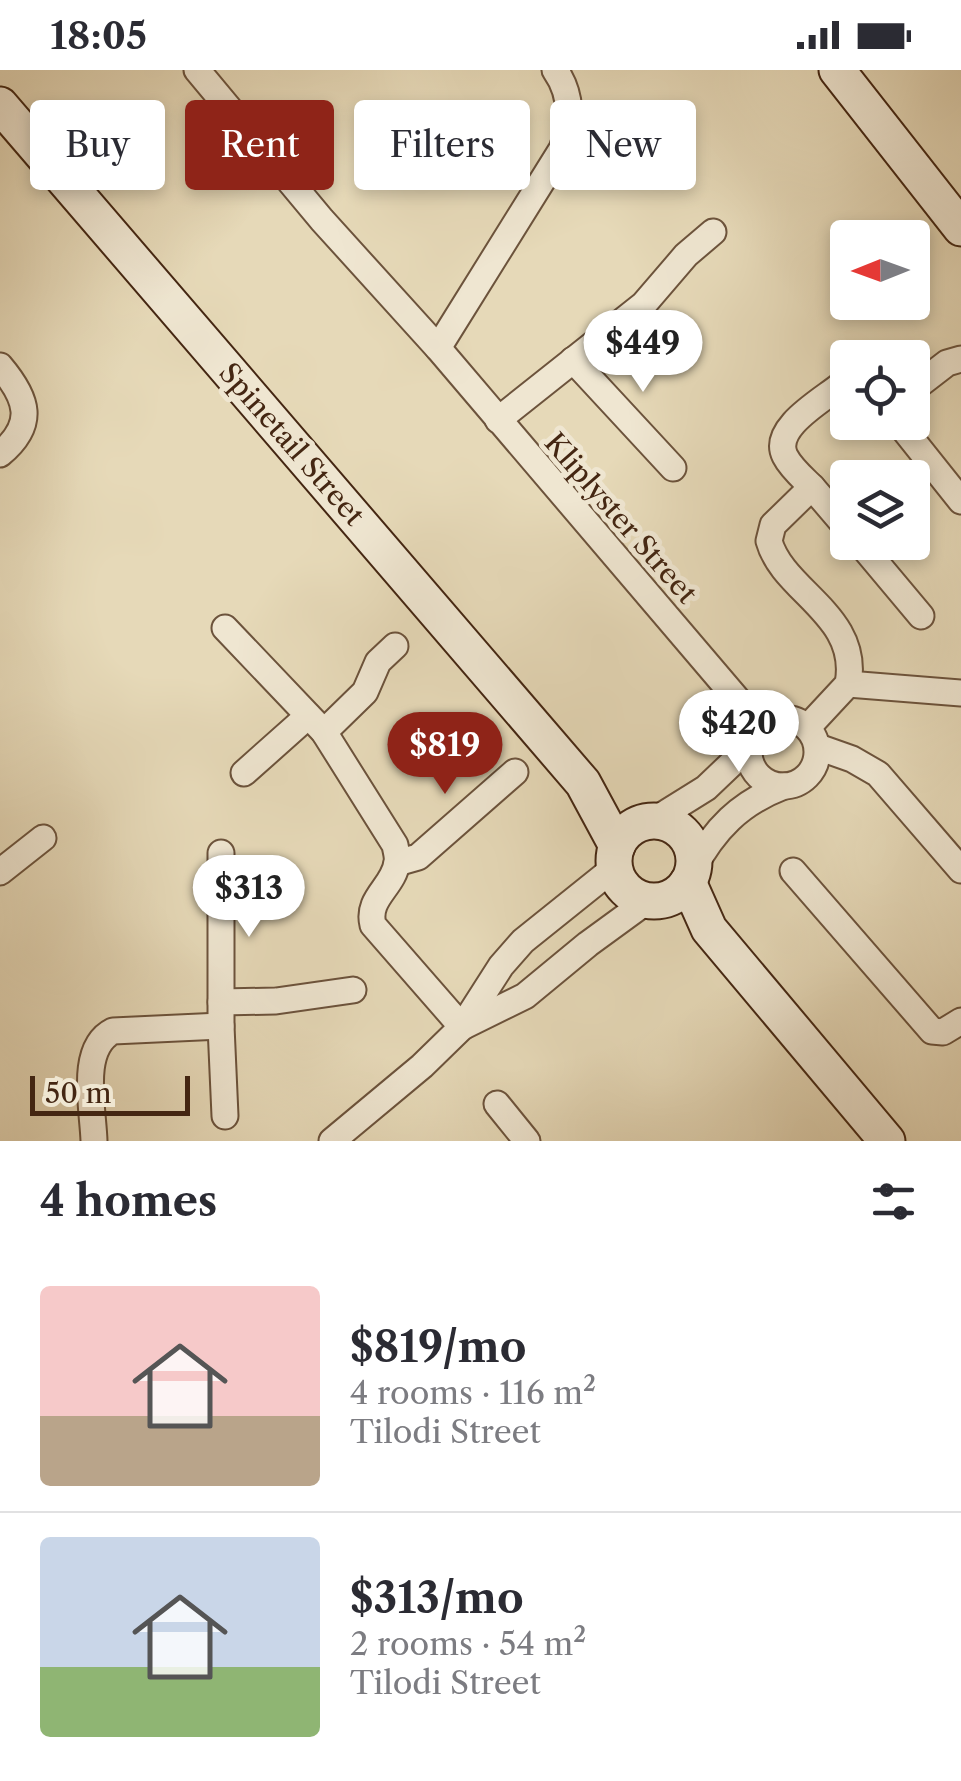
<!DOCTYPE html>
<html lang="en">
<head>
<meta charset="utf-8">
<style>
  body { margin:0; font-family:"Libre Caslon Text",serif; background:#f7f7f7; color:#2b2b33; height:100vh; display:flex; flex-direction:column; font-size:38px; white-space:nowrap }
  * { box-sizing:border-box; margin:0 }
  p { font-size:32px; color:#7c7c81 }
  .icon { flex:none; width:55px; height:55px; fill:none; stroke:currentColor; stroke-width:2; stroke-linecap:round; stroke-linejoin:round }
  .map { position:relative; height:1071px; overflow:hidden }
  .sheet { display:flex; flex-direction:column; background:#fff; flex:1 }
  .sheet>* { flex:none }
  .top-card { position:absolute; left:30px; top:30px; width:902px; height:90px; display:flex; gap:20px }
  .needle { width:65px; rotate:269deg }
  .controls { position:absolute; left:830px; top:150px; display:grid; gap:20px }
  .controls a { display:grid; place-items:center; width:100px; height:100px; border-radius:10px; background:#fff; box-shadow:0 5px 15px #0003; font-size:50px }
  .scale { position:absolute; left:30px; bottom:25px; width:160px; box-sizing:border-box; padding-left:10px; border:5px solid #442612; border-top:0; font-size:28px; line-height:35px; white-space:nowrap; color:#442612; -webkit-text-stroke:8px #efe6d1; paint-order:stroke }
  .price { position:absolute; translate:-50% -85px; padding:0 22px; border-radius:35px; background:#fff; color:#222; font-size:32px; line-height:65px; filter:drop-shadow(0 2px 5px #0008) }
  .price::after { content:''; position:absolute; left:50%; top:60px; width:30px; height:22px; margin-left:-15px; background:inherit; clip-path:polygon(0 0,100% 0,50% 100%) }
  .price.current { background:#8f2418; color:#fff }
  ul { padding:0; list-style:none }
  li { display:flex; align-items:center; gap:30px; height:250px; padding:0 40px }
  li+li { border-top:2px solid #e1e1e2 }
  li span { display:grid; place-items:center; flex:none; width:280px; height:200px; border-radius:10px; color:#555 }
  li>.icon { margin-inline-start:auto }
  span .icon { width:120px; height:120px; fill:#fffc; stroke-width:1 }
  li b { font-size:42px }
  h2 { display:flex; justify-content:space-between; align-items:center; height:120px; padding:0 40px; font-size:42px }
  .pill { padding:0 35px; border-radius:10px; background:#fff; box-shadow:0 5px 15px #0003; font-size:35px; line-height:90px }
  .pill.current { background:#8f2418; color:#fff }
  .status { display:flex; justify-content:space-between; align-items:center; height:70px; padding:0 50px; background:#fff; direction:ltr }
  .status svg { height:28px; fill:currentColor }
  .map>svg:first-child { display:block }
</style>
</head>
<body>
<div class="status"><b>18:05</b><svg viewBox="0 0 49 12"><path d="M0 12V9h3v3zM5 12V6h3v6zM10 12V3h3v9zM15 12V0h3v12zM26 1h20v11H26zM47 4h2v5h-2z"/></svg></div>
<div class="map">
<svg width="961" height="1071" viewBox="0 0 961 1071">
  <rect width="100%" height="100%" fill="#e6d9b8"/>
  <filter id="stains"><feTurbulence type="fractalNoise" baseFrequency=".002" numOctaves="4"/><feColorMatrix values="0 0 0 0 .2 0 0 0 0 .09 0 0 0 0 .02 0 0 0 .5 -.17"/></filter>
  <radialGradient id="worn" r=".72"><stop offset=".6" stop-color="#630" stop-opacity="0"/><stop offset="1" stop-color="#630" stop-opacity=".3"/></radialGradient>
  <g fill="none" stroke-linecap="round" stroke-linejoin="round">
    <g stroke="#6c533c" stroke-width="29">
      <g id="street">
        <polyline points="197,0 322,150 438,278 760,656"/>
        <path d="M 438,278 L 562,79 C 572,52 572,24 555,0"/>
        <polyline points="573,290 673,398"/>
        <path d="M 0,296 C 28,329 36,354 0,384"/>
        <polyline points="912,320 947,293 961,289"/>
        <polyline points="498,350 644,234 686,185 713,162"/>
        <polyline points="898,352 961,431"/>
        <polyline points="812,417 848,459"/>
        <polyline points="859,472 921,546"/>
        <path d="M 225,558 L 324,662 L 395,775 C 396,781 398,787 397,792 C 394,817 366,828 373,855 L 462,957"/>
        <polyline points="848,614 961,623"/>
        <circle cx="783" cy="682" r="34"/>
        <path d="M 808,657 L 848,614 C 861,545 783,522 769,471 L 773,455 L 812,417 C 803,408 791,398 785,386 C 771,358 823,330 841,315 L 848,314"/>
        <polyline points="324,662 365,622 378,592 395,576"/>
        <polyline points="818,677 852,689 878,704 961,800"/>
        <polyline points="244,703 308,646"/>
        <polyline points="653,751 706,718 749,677"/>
        <polyline points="221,783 221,956 225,1046"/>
        <polyline points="397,793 418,787 515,702"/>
        <path d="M 692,801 C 714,759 740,733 784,716"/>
        <polyline points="793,801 932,961 943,962 961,951"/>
        <polyline points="0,802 43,768"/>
        <polyline points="221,932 276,931 353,920"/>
        <polyline points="462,957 525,926 588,874 647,831"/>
        <polyline points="497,1034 527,1071"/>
        <path d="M 94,1071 C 93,1038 79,978 113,961 L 221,956"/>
        <polyline points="332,1071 422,996 462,957 501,896 523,871 614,798"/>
      </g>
    </g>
    <g stroke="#442612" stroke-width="39">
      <g id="secondary">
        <polyline points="837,0 961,158"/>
        <polyline points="0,35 583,713 617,776"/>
        <circle cx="654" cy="791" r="40"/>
        <polyline points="688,812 709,859 887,1071"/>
      </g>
    </g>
    <use href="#street" stroke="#efe6d1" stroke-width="25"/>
    <use href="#secondary" stroke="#efe6d1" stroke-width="35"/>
  </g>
  <g text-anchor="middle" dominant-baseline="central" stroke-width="10" stroke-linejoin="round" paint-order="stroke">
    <g font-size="28" fill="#442612" stroke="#efe6d1">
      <text transform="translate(292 374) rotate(49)">Spinetail Street</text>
      <text transform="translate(621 448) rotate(49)">Kliplyster Street</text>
    </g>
  </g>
  <rect width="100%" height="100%" filter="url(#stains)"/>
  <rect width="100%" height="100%" fill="url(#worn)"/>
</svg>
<div class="controls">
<a><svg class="needle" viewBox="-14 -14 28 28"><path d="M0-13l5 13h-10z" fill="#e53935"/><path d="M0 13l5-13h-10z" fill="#7c7c81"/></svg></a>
<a><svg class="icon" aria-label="locate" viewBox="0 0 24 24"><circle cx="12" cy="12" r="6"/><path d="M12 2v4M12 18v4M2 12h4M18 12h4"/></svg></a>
<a><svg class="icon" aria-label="layers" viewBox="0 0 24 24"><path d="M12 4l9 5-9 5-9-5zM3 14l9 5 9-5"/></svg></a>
</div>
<div class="scale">50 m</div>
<b class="price" style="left:643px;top:325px">$449</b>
<b class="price" style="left:739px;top:705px">$420</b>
<b class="price current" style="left:445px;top:727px">$819</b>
<b class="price" style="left:249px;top:870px">$313</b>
<div class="top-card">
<a class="pill">Buy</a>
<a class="pill current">Rent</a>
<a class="pill">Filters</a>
<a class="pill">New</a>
</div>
</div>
<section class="sheet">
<h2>4 homes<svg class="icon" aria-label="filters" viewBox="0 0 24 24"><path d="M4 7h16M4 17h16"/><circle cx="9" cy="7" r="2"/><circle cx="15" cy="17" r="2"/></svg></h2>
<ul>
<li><span style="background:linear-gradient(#f6c9c9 65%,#b9a48a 0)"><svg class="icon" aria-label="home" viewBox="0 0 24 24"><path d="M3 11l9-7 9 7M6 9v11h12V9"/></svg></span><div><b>$819/mo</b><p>4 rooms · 116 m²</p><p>Tilodi Street</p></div></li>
<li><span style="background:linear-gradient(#c9d6e8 65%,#8fb573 0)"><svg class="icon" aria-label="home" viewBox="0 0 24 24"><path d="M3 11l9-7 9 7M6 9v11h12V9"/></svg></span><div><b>$313/mo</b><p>2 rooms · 54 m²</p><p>Tilodi Street</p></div></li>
</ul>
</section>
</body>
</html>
